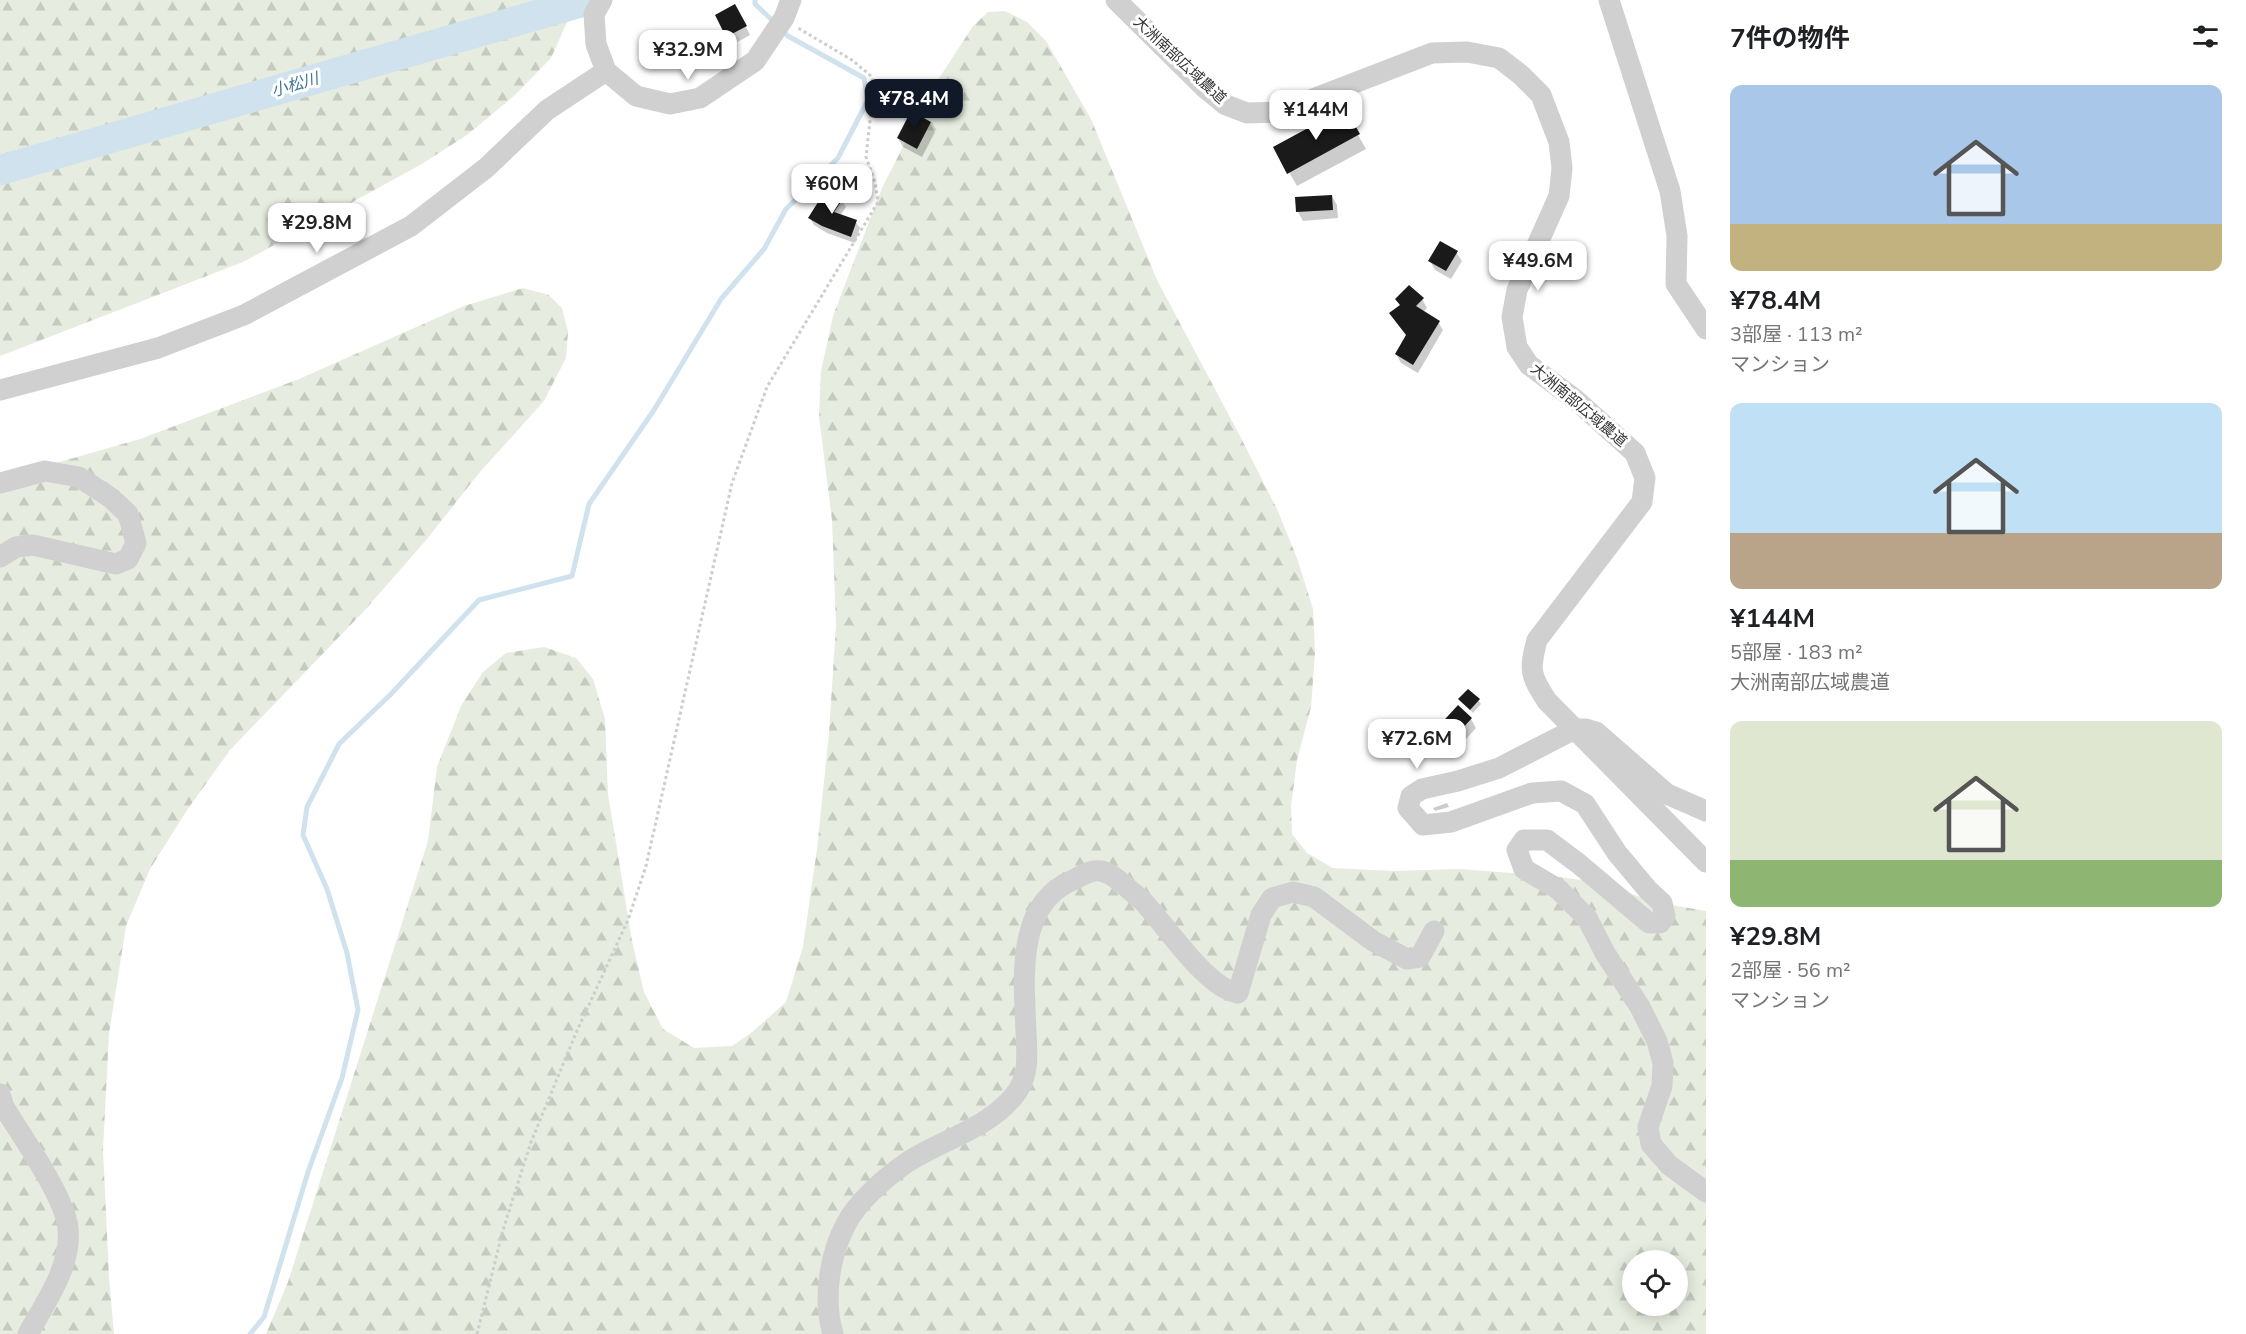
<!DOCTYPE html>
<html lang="ja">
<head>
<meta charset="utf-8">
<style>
  body { margin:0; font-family:"Nunito Sans","Noto Sans JP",sans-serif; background:#f6f6f6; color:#202124; height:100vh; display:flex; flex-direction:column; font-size:22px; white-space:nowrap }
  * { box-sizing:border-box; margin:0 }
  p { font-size:20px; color:#757577 }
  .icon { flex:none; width:33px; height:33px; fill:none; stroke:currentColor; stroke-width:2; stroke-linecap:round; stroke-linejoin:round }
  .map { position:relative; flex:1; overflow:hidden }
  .drawer { display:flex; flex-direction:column; background:#fff; width:540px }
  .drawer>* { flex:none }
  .buttons { position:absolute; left:1622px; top:1250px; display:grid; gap:12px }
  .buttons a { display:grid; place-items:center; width:66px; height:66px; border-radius:50%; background:#fff; box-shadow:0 3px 15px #0003; font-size:30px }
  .price { position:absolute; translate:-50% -51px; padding:0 14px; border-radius:12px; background:#fff; color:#222; font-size:20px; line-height:39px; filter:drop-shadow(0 2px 3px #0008) }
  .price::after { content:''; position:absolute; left:50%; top:36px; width:18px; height:14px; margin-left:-9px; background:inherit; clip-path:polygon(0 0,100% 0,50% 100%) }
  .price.on { background:#111827; color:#fff }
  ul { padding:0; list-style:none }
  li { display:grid; align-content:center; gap:12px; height:318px; padding:0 24px }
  li span { display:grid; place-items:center; height:186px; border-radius:12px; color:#555 }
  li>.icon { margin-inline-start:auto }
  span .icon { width:108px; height:108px; fill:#fffc; stroke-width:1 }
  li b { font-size:26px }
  h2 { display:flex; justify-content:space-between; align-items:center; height:72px; padding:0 24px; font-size:26px }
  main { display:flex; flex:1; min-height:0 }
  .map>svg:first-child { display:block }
</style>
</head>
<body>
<main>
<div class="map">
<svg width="1706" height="1334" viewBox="0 0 1706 1334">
  <defs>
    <pattern id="forest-firs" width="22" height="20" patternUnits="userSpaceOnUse" patternTransform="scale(1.5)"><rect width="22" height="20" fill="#e6ecdf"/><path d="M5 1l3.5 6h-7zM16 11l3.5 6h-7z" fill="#c6cbc0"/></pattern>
  </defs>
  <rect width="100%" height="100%" fill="#fff"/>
  <g fill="url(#forest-firs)" fill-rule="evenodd">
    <polygon points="0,0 577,0 551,58 515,95 467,135 420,165 243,262 0,356"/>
    <path d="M 1005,11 L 1027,22 L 1046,41 L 1091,119 L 1157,280 L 1241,438 L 1277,509 L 1297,558 L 1313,609 L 1315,653 L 1311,707 L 1297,760 L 1291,806 L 1292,834 L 1307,853 L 1333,868 L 1393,871 L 1459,869 L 1541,875 L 1599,882 L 1654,902 L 1706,911 L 1706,1334 L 266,1334 L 288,1282 L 428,841 L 437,767 L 461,706 L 483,672 L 506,653 L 544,647 L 576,658 L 593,679 L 605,719 L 608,794 L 632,941 L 644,992 L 663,1029 L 694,1048 L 732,1046 L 751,1033 L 786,1002 L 803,947 L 817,849 L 829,733 L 836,625 L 832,520 L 819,417 L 821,371 L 833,316 L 882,188 L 934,86 L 973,26 L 988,12 ZM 1632,1260 L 1677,1260 L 1677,1305 L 1632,1305 Z"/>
    <polygon points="523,288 549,295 562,308 568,332 566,358 544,401 479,473 427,539 364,611 230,750 187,810 150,869 126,926 109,1034 103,1150 109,1277 114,1334 0,1334 0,479 140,439 299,379 464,306"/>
  </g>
  <g fill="#0003">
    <polygon points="740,15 750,35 732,45 727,36"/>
    <polygon points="1344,110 1366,149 1297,186 1275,148"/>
    <polygon points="930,123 935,132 922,157 903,147 898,138"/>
    <polygon points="1332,196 1337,205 1338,218 1303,221 1298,212 1297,199"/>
    <polygon points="842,200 846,207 840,216 855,221 860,228 855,243 827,233 814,225 810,218"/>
    <polygon points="1456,252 1462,261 1451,279 1435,270 1430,261"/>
    <polygon points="1397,299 1422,299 1427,308 1423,312 1438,322 1443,330 1418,373 1401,363 1396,354 1407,336 1400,306"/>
    <polygon points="1460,699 1478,700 1481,704 1473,713"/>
    <polygon points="1471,719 1476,728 1456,750 1443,738 1438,729"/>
    <polygon points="1447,803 1449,807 1435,811 1433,808"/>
  </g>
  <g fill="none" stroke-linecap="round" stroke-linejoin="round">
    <g stroke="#cfe2ee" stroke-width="5">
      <polyline points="755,0 755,4 775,23"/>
      <polyline points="250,1334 264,1317 308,1172 342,1078 358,1010 347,953 327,889 303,835 307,807 339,744 390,695 479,600 572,576 589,504 654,410 721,299 764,249 786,209 838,158 868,100 864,78 788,36 781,30"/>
    </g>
    <polyline stroke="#cfe2ee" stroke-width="30" points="0,170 589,0"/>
  </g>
  <g fill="#1a1a1a">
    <polygon points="735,4 747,26 726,37 715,15"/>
    <polygon points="1345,108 1360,134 1287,174 1273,147"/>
    <polygon points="911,111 931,122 917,149 897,138"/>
    <polygon points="827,188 843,199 834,212 857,220 851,237 822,226 808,218"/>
    <polygon points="1332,195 1333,210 1296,212 1295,197"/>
    <polygon points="1440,241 1458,251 1446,271 1428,261"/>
    <polygon points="1409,285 1424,298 1416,306 1440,321 1413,365 1395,354 1406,335 1389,313 1400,305 1395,299"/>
    <polygon points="1468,689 1480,699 1470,710 1458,699"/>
    <polygon points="1458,705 1472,718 1450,742 1436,729"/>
  </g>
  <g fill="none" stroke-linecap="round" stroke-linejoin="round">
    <polyline stroke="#cdcdcd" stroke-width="3" stroke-dasharray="3 3" stroke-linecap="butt" points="477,1334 503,1230 531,1142 576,1033 628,920 646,866 732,483 767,387 878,202 875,182 866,157 874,85 871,76 852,60 798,28"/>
    <g stroke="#d0d0d0" stroke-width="21">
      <polyline points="602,0 594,14 596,44 606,71 636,96 670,104 700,98 755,61 784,18 791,0"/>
      <path d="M 1116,0 L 1204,87 L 1226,105 L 1247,113 L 1279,112 L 1432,53 L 1467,52 L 1499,58 L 1521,75 L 1541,95 L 1559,142 L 1562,168 L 1559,196 L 1517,290 L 1512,317 L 1517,347 L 1529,365 L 1576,400 L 1635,453 L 1645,478 L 1642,502 L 1537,640 C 1529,670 1530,675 1547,701 L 1706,862"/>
      <polyline points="1609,0 1670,191 1677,236 1676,284 1706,329"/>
      <polyline points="0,390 158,348 244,315 411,226 486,168 547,110 606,71"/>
      <polyline points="0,483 45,471 79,477 111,498 128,514 136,543 128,559 116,564 33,545 16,547 0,557"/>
      <polyline points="1706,811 1667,794 1596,732 1586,729 1575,729 1499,768 1458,781 1422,789 1411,796 1408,808 1423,825 1451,822 1532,793 1561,791 1585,804 1617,853 1648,890 1662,903 1665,916 1660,923 1649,923 1579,864 1547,840 1524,840 1517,850 1524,869 1558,889 1587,918 1605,953 1640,1007 1657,1041 1663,1063 1662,1086 1648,1127 1651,1144 1669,1165 1706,1192"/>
      <path d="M 0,1094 L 4,1107 C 21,1135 65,1197 68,1228 C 72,1266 45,1303 28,1334"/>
      <path d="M 833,1334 C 823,1300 829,1256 846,1224 C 857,1202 886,1177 906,1163 C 941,1140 985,1130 1013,1097 C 1030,1078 1027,1055 1026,1032 C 1024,980 1015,904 1073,880 C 1079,877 1087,872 1094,871 C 1106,869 1116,878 1125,886 C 1133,893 1142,899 1148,907 C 1169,930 1208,989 1238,993 L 1261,915 L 1272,898 L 1293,892 L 1314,897 L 1373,941 L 1407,959 L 1420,957 L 1434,931"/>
    </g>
  </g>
  <g text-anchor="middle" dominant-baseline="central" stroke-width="6" stroke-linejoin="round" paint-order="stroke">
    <g font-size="15" fill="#333" stroke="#fff">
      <text transform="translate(1180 60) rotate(43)">大洲南部広域農道</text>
      <text transform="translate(1579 405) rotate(40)">大洲南部広域農道</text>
    </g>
    <g font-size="16" font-style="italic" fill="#3f7597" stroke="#fff">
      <text transform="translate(295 85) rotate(-16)">小松川</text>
    </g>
  </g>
</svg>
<div class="buttons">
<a><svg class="icon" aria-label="locate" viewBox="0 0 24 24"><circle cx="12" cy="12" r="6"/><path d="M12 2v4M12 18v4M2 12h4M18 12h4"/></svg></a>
</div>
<b class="price" style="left:688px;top:81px">¥32.9M</b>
<b class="price on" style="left:914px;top:130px">¥78.4M</b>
<b class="price" style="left:1316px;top:141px">¥144M</b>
<b class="price" style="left:832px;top:215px">¥60M</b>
<b class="price" style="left:317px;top:254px">¥29.8M</b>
<b class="price" style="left:1538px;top:292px">¥49.6M</b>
<b class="price" style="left:1417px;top:770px">¥72.6M</b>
</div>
<section class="drawer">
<h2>7件の物件<svg class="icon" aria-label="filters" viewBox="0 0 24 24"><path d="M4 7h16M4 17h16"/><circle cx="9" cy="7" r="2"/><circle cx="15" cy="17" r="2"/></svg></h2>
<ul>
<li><span style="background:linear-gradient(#a9c7e8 75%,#c2b280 0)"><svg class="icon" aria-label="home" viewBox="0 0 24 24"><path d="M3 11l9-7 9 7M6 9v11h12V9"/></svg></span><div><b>¥78.4M</b><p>3部屋 · 113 m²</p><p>マンション</p></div></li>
<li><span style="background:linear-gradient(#bfe0f5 70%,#b9a48a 0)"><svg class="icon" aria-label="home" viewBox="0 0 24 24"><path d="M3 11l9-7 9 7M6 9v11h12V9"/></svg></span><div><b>¥144M</b><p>5部屋 · 183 m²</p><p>大洲南部広域農道</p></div></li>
<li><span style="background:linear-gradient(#dfe7d0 75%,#8fb573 0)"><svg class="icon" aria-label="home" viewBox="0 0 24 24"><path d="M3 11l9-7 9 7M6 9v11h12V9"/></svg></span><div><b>¥29.8M</b><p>2部屋 · 56 m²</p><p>マンション</p></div></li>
</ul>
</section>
</main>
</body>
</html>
